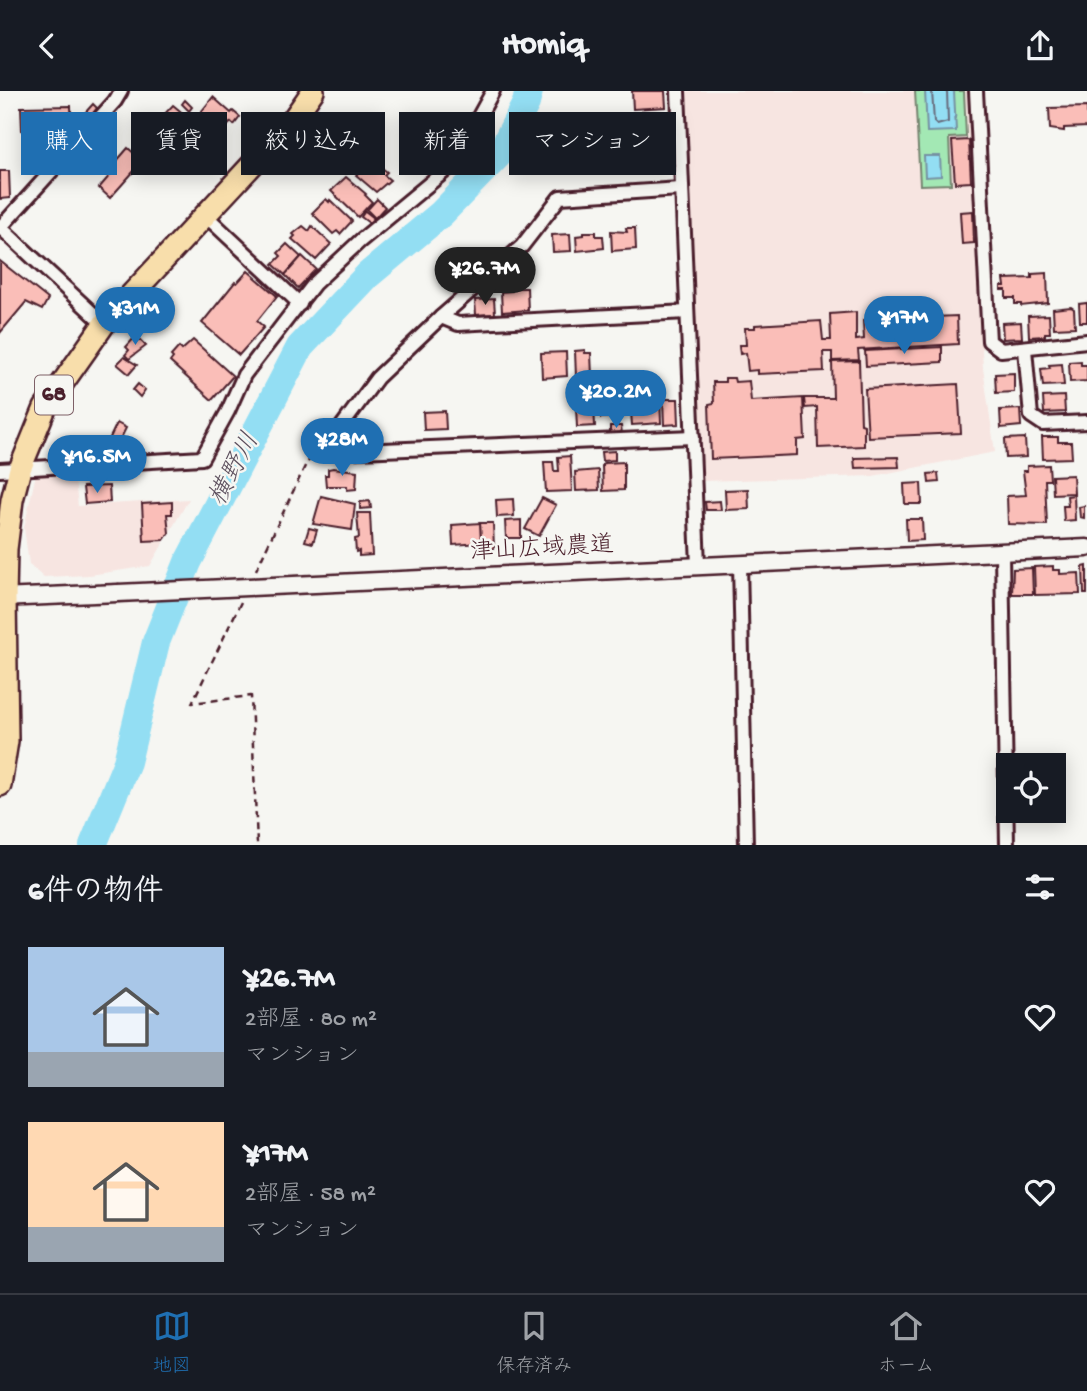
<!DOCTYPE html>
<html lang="ja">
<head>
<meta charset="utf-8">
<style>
  body { margin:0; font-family:"Gochi Hand","Klee One",sans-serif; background:#20242c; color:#f1f3f6; height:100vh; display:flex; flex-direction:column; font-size:26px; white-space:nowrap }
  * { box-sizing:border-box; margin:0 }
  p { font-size:23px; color:#9ea1a6 }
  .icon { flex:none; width:38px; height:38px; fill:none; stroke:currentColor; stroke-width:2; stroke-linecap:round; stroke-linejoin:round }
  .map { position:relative; height:754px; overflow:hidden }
  .drawer { display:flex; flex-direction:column; background:#171b24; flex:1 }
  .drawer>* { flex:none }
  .top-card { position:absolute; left:21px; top:21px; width:700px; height:63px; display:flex; gap:14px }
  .tools { position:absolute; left:996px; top:662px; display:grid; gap:14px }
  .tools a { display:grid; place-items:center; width:70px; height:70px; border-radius:0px; background:#171b24; box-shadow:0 4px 18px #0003; font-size:35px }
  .price { position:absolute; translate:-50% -60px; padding:0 16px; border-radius:24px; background:#1f6fb2; color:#fff; font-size:23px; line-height:46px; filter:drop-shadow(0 2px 4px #0008) }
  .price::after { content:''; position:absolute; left:50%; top:42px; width:21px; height:16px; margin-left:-10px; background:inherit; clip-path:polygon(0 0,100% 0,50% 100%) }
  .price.selected { background:#222; color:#fff }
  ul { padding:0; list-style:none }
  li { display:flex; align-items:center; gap:21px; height:175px; padding:0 28px }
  li span { display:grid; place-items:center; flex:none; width:196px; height:140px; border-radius:0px; color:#555 }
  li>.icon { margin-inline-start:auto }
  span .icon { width:84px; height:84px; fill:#fffc; stroke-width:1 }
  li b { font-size:30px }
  h2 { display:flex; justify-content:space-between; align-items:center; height:84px; padding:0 28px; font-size:30px }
  .chip { padding:0 24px; border-radius:0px; background:#171b24; box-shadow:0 4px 18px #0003; font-size:24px; line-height:63px }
  .chip.selected { background:#1f6fb2; color:#fff }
  header { display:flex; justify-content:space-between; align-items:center; height:91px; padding:0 28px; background:#171b24; font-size:32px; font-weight:800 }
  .dock { display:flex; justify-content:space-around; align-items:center; height:98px; border-top:2px solid #363941; background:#171b24; font-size:19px; color:#9ea1a6 }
  .dock a { display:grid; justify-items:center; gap:4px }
  .dock .selected { color:#1f6fb2 }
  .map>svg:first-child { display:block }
</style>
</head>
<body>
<header><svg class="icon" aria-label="back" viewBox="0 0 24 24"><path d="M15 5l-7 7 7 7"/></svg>Homiq<svg class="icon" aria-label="share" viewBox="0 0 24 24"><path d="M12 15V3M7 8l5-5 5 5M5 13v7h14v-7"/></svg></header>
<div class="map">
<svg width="1087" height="754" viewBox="0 0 1087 754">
  <rect width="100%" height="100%" fill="#f6f6f2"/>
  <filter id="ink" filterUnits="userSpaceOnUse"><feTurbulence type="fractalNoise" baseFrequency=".0143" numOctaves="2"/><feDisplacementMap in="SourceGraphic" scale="14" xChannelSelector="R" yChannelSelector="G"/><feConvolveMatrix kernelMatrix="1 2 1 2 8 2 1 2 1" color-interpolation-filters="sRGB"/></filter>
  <g filter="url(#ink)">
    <g fill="#f7e5e1">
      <polygon points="686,0 968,0 983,277 995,361 873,385 701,390"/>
      <polygon points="74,380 78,415 189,408 150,475 90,484 44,486 29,473 24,437 36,383"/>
    </g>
    <polygon fill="#a3e8b4" stroke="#768470" stroke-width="2" points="915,0 964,0 966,46 949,47 951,93 920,94"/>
    <g fill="#93def3" stroke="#7692a3" stroke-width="2">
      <polygon points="925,0 954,0 956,40 927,41"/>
      <polygon points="924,65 940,65 941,85 925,86"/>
    </g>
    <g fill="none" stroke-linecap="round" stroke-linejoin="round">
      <polyline stroke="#676b7b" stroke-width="2" points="932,0 934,31 937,34 948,31 947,0"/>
      <polyline stroke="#93def3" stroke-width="28" points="93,754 127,671 156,551 188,471 300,256 368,184 441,123 501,61 526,12 529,0"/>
    </g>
    <g fill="#fabeb8" stroke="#4a1f2b" stroke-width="2">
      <polygon points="632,0 665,0 666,16 633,18"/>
      <polygon points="213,6 231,22 233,20 240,26 234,34 231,31 223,40 201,21"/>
      <polygon points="185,9 192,16 189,20 182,13"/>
      <polygon points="93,13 97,17 89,27 84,23"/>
      <polygon points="173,14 185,24 152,61 137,48 157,25 160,28"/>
      <polygon points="71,15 72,38 22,40 21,16"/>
      <polygon points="1087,16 1087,36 1064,37 1064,40 1050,38 1049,17"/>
      <polygon points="656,23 657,42 603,46 605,26"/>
      <polygon points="192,25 203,35 194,44 184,34"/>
      <polygon points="969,49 971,91 955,92 952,50"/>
      <polygon points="128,57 143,70 110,107 99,97 111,83 108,80"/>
      <polygon points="369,69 379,78 381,76 387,81 384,84 390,89 376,101 356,84"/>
      <polygon points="0,80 9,80 10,107 0,108"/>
      <polygon points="346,86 366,103 365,104 372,111 358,126 331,100"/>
      <polygon points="326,108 329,111 330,109 352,130 340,143 337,140 333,143 312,122"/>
      <polygon points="377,108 385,116 375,127 367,119"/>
      <polygon points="365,120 374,127 369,132 361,126"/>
      <polygon points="973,120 974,152 962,153 960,121"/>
      <polygon points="303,135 309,140 312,135 331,153 316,169 292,148 295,145 293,143"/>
      <polygon points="626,137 635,137 636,158 612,160 611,140 627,141"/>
      <polygon points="584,141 596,141 596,145 603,145 604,157 577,160 576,145 584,144"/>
      <polygon points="570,143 571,160 553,161 552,144"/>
      <polygon points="287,153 301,166 285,184 273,173 281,165 278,162"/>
      <polygon points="302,165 316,178 298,197 285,184"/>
      <polygon points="0,170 48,208 42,219 26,211 0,242"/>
      <polygon points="248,180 277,205 257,230 264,236 239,264 202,232 235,191 237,192"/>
      <polygon points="1047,182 1048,212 1021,215 1021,213 1015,213 1015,207 1006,207 1006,199 1001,199 1001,195 1005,195 1004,188 1032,187 1032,183"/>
      <polygon points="512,197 527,197 528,219 502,221 501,201 512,200"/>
      <polygon points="494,208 495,223 476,224 475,209"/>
      <polygon points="1087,212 1087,231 1080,231 1079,213"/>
      <polygon points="1071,216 1074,218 1075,236 1054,237 1053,218"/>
      <polygon points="856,221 856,249 864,248 863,229 957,225 958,253 858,259 859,269 832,270 832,261 823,261 824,280 757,283 757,279 748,280 746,262 740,263 739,254 746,254 745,237 755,237 755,234 821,230 823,249 831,249 830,223"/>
      <polygon points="1049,224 1050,242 1045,242 1045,245 1029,246 1028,225"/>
      <polygon points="1021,231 1022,247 1003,248 1002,232"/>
      <polygon points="136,245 146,255 129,268 125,264 129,259 126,256"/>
      <polygon points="193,249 233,285 212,309 170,271 173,267 171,265 179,256 182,259"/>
      <polygon points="942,256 942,271 866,275 865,260"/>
      <polygon points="585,259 585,262 591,262 592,285 576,286 575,260"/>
      <polygon points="566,261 567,285 542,287 541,262"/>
      <polygon points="124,266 137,274 129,283 117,273"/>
      <polygon points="859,270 861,333 864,334 864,355 818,357 817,316 805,317 804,307 833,307 832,271"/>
      <polygon points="1081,270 1081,274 1087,274 1087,290 1070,291 1069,271"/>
      <polygon points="1062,273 1064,294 1043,295 1041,278 1050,277 1049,274"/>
      <polygon points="1014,282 1014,301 996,302 995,283"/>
      <polygon points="725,287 734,287 735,291 749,290 751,310 803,307 805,348 797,349 797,364 711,368 709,313 714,312 713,291 725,291"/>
      <polygon points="639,289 640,296 628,296 628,290"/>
      <polygon points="138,293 145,299 140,306 133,299"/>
      <polygon points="958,293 961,342 868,346 865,298"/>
      <polygon points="1064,305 1065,321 1044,322 1043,306"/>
      <polygon points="646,306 647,309 660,308 661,332 632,334 630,307"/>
      <polygon points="622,308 623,325 601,327 600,310"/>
      <polygon points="663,308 678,308 679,333 664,334"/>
      <polygon points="594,315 595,335 577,336 576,316"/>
      <polygon points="1020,318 1021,335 1001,337 1000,319"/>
      <polygon points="445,320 446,338 424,339 423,321"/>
      <polygon points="117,332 126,337 116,357 107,353"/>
      <polygon points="610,335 621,335 622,343 610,344"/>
      <polygon points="1042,346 1058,346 1058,351 1071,351 1072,367 1043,368"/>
      <polygon points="1025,347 1026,366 1006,367 1005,348"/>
      <polygon points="615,360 615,369 602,370 601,361"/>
      <polygon points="570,365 572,400 546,401 544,371 553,371 554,380 559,380 558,366"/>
      <polygon points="898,366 899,376 855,377 854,367"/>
      <polygon points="624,371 624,399 603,400 602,375 604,372"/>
      <polygon points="1049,374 1050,389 1045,389 1047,434 1008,433 1007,405 1026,404 1023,380 1027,380 1027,375"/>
      <polygon points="333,377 357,380 356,398 347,399 347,395 326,395 325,384 328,384 328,378"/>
      <polygon points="598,379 599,399 576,400 575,381"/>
      <polygon points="938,382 939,391 929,392 928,383"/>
      <polygon points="1073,384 1074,402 1053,403 1052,385"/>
      <polygon points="921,392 922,413 905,413 904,393"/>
      <polygon points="109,395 110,411 85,413 83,396"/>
      <polygon points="748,398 749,418 726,419 725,399"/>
      <polygon points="1074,404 1075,429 1064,430 1063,415 1068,415 1067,405"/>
      <polygon points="321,405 355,413 352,439 313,433"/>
      <polygon points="542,407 556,414 539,445 525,438"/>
      <polygon points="513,408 514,425 497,426 496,409"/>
      <polygon points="370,410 371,417 360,418 360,411"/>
      <polygon points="720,410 721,419 706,419 705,411"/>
      <polygon points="172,411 172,423 167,423 169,442 164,449 144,450 142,413"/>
      <polygon points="1084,415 1084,427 1080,426 1079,416"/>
      <polygon points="357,422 370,422 372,464 359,465 359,460 356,461 355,448 359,447"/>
      <polygon points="906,428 922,428 923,449 907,450"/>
      <polygon points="521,429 521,447 506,447 505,430"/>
      <polygon points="480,432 493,432 494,457 481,458"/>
      <polygon points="480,432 481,452 453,454 452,434"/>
      <polygon points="309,437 317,439 313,452 305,450"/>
      <polygon points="1053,475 1053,479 1060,479 1060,483 1079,482 1080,503 1035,504 1034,476"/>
      <polygon points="1087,475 1087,503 1084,503 1083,476"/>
      <polygon points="1032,477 1033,503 1012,503 1013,478"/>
    </g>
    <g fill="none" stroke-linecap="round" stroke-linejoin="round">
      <g stroke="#4a1f2b" stroke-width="18">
        <g id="minor">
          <polyline points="678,0 698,474"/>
          <polyline points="976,0 989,250 1001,259 1087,250"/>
          <polyline points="680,98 560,106 522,155 441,226 377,287 339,339 336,361 693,346"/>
          <polyline points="204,123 300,213"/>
          <polyline points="0,136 104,233"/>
          <polyline points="0,137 115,10 121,0"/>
          <polyline points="441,226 458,233 687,221"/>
          <polyline points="1025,258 1031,325 1043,333 1087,331"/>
          <polyline points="0,379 202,367 228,320 244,284 314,193 360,150 452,74 493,0"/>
          <polyline points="1002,462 1007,754"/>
          <polyline points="740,472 746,754"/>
        </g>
      </g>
      <g stroke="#4a1f2b" stroke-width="21">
        <g id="tertiary">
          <polyline points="272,495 1087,457"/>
          <polyline points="0,507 118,502"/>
        </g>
      </g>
      <g stroke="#4a1f2b" stroke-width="26">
        <polyline id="primary" points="0,694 7,650 5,507 6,458 12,409 20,378 45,317 104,233 290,33 313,0"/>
      </g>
      <g stroke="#4a1f2b" stroke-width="2.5" stroke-dasharray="7 5" stroke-linecap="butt">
        <polyline points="256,479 307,371 321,362"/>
        <polyline points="241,511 192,612 251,605 257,754"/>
      </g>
      <use href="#minor" stroke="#f6f6f2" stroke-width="12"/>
      <use href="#tertiary" stroke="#f6f6f2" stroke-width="16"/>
      <use href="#primary" stroke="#f8deab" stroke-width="21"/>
      <g stroke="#4a1f2b" stroke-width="21" stroke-linecap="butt">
        <polyline id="tertiary-bridge" points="118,502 272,495"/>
      </g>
      <use href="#tertiary-bridge" stroke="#f6f6f2" stroke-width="16"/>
    </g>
  </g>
  <g text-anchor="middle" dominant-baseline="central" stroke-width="5" stroke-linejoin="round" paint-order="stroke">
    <rect fill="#f6f6f2" stroke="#7e6067" stroke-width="2" x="35" y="284.5" width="38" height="39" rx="5"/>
    <g font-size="23" font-weight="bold" fill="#4a1f2b">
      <text x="54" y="304">68</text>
    </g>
    <g font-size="24" fill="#4a1f2b" stroke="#f6f6f2">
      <text transform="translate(542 459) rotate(-3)">津山広域農道</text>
    </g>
    <g font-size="26" font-style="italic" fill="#5c4f5d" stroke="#f6f6f2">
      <text transform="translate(236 379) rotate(-62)">横野川</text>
    </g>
  </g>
</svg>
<div class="tools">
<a><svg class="icon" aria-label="locate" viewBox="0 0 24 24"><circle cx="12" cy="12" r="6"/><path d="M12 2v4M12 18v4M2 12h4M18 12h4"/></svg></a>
</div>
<b class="price selected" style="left:485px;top:216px">¥26.7M</b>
<b class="price" style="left:135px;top:256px">¥31M</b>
<b class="price" style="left:904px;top:265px">¥17M</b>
<b class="price" style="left:616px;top:339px">¥20.2M</b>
<b class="price" style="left:342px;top:387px">¥28M</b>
<b class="price" style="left:97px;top:404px">¥16.5M</b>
<div class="top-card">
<a class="chip selected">購入</a>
<a class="chip">賃貸</a>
<a class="chip">絞り込み</a>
<a class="chip">新着</a>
<a class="chip">マンション</a>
</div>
</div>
<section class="drawer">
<h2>6件の物件<svg class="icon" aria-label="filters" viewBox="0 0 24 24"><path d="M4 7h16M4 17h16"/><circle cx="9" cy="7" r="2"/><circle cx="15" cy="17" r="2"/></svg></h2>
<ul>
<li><span style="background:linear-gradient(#a9c7e8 75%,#9aa5b1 0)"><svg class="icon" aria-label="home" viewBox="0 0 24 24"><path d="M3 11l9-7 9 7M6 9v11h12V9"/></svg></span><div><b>¥26.7M</b><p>2部屋 · 80 m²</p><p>マンション</p></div><svg class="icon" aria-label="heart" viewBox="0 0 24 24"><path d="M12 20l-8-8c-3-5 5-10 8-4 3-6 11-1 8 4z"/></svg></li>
<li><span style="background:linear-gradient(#ffd9b3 75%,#9aa5b1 0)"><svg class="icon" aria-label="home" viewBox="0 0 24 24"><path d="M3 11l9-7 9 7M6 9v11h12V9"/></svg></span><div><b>¥17M</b><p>2部屋 · 58 m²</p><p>マンション</p></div><svg class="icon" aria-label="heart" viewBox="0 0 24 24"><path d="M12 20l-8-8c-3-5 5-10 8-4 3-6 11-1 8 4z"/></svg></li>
</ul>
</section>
<nav class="dock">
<a class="selected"><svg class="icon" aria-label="map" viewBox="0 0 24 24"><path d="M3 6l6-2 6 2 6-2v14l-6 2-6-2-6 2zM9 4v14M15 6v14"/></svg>地図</a>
<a><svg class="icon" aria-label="saved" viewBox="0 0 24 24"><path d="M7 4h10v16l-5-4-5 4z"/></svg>保存済み</a>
<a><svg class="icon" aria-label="home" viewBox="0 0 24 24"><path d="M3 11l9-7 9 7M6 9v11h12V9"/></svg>ホーム</a>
</nav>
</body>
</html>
